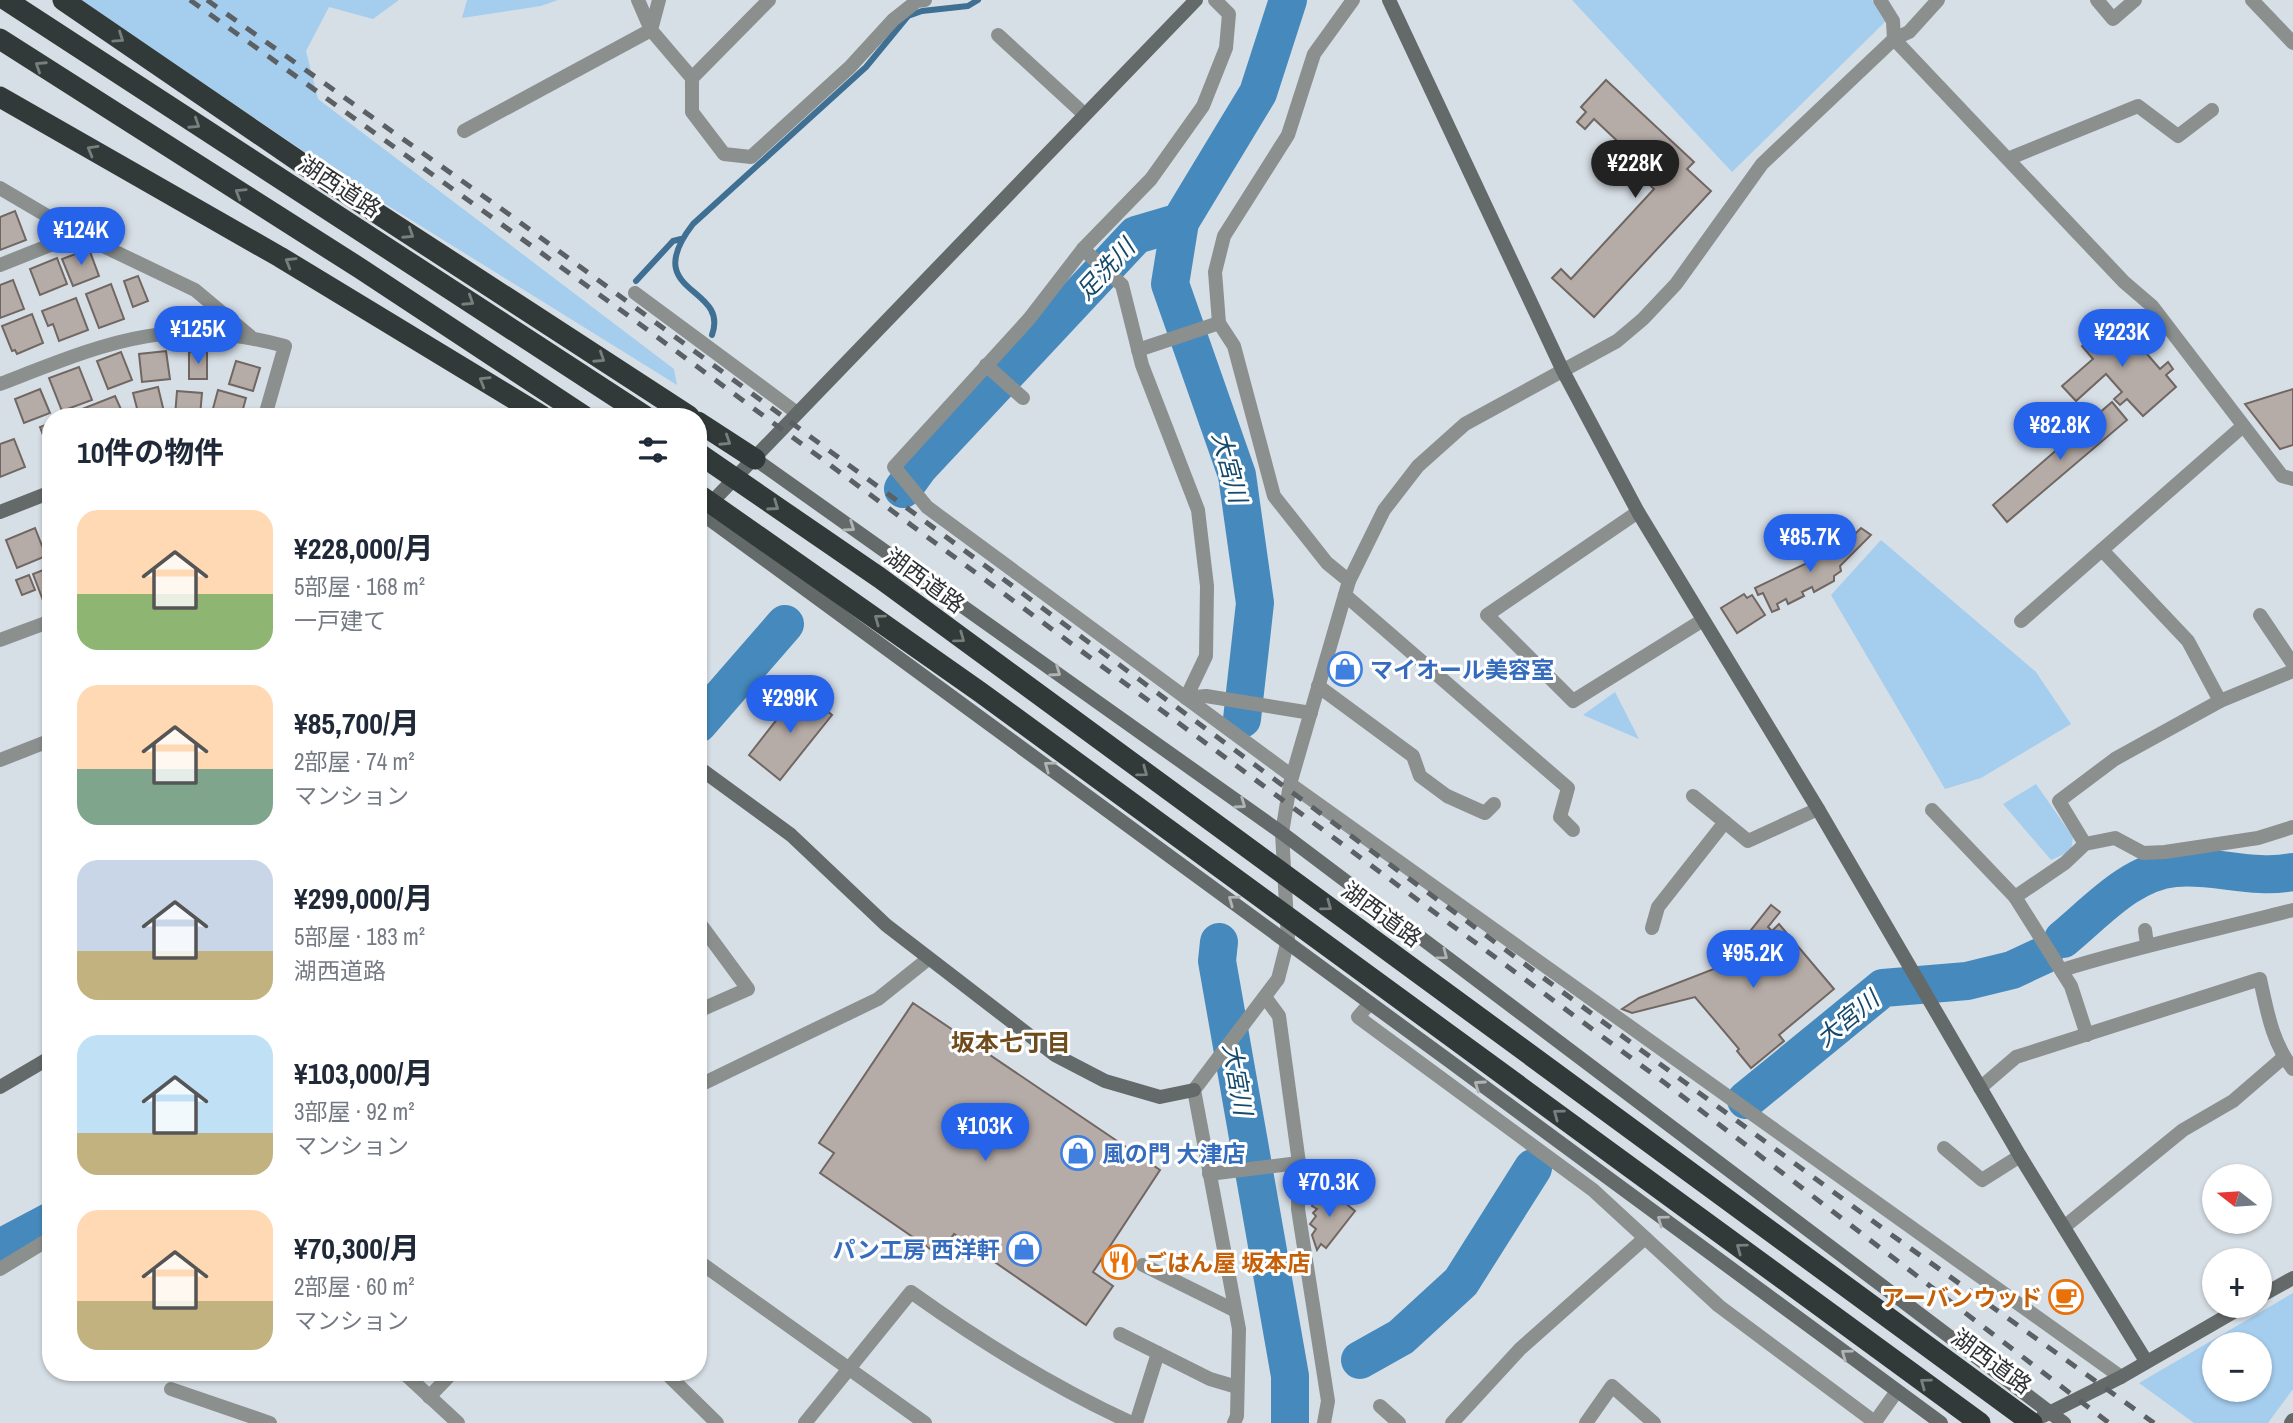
<!DOCTYPE html>
<html lang="ja">
<head>
<meta charset="utf-8">
<style>
  body { margin:0; font-family:"Archivo Narrow","Noto Sans JP",sans-serif; background:#f2f2f3; color:#1f2937; height:100vh; display:flex; flex-direction:column; font-size:26px; white-space:nowrap }
  * { box-sizing:border-box; margin:0 }
  p { font-size:23px; color:#747a83 }
  .icon { flex:none; width:38px; height:38px; fill:none; stroke:currentColor; stroke-width:2; stroke-linecap:round; stroke-linejoin:round }
  .map { position:relative; flex:1; overflow:hidden }
  .drawer { position:absolute; left:42px; top:408px; width:665px; height:973px; display:flex; flex-direction:column; background:#fff; border-radius:28px; box-shadow:0 2px 5px #0004 }
  .drawer>* { flex:none }
  .needle { width:46px; rotate:287deg }
  .buttons { position:absolute; left:2202px; top:1164px; display:grid; gap:14px }
  .buttons a { display:grid; place-items:center; width:70px; height:70px; border-radius:50%; background:#fff; box-shadow:0 2px 5px #0004; font-size:35px }
  .price { position:absolute; translate:-50% -60px; padding:0 16px; border-radius:24px; background:#2563eb; color:#fff; font-size:23px; line-height:46px; filter:drop-shadow(0 2px 4px #0008) }
  .price::after { content:''; position:absolute; left:50%; top:42px; width:21px; height:16px; margin-left:-10px; background:inherit; clip-path:polygon(0 0,100% 0,50% 100%) }
  .price.on { background:#222; color:#fff }
  ul { padding:0; list-style:none }
  li { display:flex; align-items:center; gap:21px; height:175px; padding:0 35px }
  li span { display:grid; place-items:center; flex:none; width:196px; height:140px; border-radius:21px; color:#555 }
  li>.icon { margin-inline-start:auto }
  span .icon { width:84px; height:84px; fill:#fffc; stroke-width:1 }
  li b { font-size:30px }
  h2 { display:flex; justify-content:space-between; align-items:center; height:84px; padding:0 35px; font-size:30px }
  .map>svg:first-child { display:block }
</style>
</head>
<body>
<div class="map">
<svg width="2293" height="1423" viewBox="0 0 2293 1423">
  <rect width="100%" height="100%" fill="#d7dfe6"/>
  <g fill="#a5cdee" fill-rule="evenodd">
    <polygon points="81,0 399,0 373,19 329,7 306,51 318,99 674,369 677,385 337,174"/>
    <polygon points="467,0 558,0 541,6 462,18"/>
    <polygon points="1572,0 1872,0 1885,22 1732,172"/>
    <polygon points="1881,540 2036,672 2071,724 1981,778 1945,789 1831,595"/>
    <polygon points="1615,692 1639,739 1583,715"/>
    <polygon points="2036,784 2073,837 2071,851 2051,860 2003,804"/>
    <path d="M 2293,1293 L 2293,1389 L 2268,1423 L 2194,1423 L 2139,1383 ZM 2259,1344 L 2259,1390 L 2214,1390 L 2214,1344 Z"/>
  </g>
  <g fill="none" stroke-linecap="round" stroke-linejoin="round">
    <g stroke="#3f7094" stroke-width="6">
      <polyline points="636,281 673,241 681,239"/>
      <path d="M 712,335 C 730,285 638,295 693,224 L 866,67 L 908,16 L 922,11 L 968,6 L 978,0"/>
    </g>
    <g stroke="#468abd" stroke-width="38">
      <polyline points="1180,222 1170,284 1237,475 1255,603 1242,719"/>
      <polyline points="903,489 919,467 1136,235 1180,222 1258,93 1288,0"/>
      <polyline points="698,724 785,624"/>
      <path d="M 2063,939 C 2096,912 2130,872 2175,868 C 2214,864 2253,880 2293,872"/>
      <polyline points="1219,942 1217,961 1290,1376 1290,1423"/>
      <polyline points="1746,1100 1883,988 1967,981 2012,970 2044,955"/>
      <polyline points="0,1248 51,1221"/>
      <polyline points="1360,1360 1401,1337 1461,1282 1533,1168"/>
    </g>
  </g>
  <g fill="#b6aca7" stroke="#706662" stroke-width="2">
    <polygon points="1606,80 1694,162 1687,169 1711,191 1594,317 1552,278 1561,269 1571,279 1654,189 1641,177 1648,170 1594,119 1585,129 1577,122 1586,112 1581,107"/>
    <polygon points="15,211 26,240 0,250 0,217"/>
    <polygon points="89,249 99,276 73,286 62,259"/>
    <polygon points="57,258 67,284 40,295 30,269"/>
    <polygon points="138,276 148,301 133,307 124,281"/>
    <polygon points="13,280 24,309 0,318 0,285"/>
    <polygon points="111,284 124,319 99,328 86,294"/>
    <polygon points="76,298 88,330 59,341 53,324 48,326 42,311"/>
    <polygon points="32,314 43,343 17,354 15,350 12,351 2,326"/>
    <polygon points="2115,317 2160,369 2168,362 2173,369 2166,375 2176,387 2143,416 2127,399 2120,405 2114,399 2122,392 2106,374 2076,401 2062,386 2093,359 2082,346"/>
    <polygon points="166,351 170,379 142,382 139,354"/>
    <polygon points="121,352 132,380 108,389 97,361"/>
    <rect x="189" y="352" width="18" height="27"/>
    <polygon points="236,361 260,368 253,391 229,384"/>
    <polygon points="79,367 92,400 62,411 49,378"/>
    <polygon points="158,387 164,412 139,416 133,393"/>
    <polygon points="40,389 50,413 24,423 15,399"/>
    <polygon points="2293,389 2293,445 2280,449 2245,404"/>
    <polygon points="218,390 246,398 241,416 211,416"/>
    <polygon points="177,391 202,393 200,416 175,416"/>
    <polygon points="115,396 124,416 85,416 82,409"/>
    <polygon points="2112,402 2127,420 2007,522 1993,505"/>
    <polygon points="51,423 51,447 48,448 40,427"/>
    <polygon points="14,439 25,467 0,477 0,444"/>
    <polygon points="35,528 46,556 17,568 6,540"/>
    <polygon points="1861,528 1871,535 1840,566 1841,571 1834,576 1834,581 1814,592 1812,587 1802,592 1804,596 1788,604 1786,599 1777,604 1779,609 1772,612 1763,593 1758,595 1755,588 1832,551 1837,552"/>
    <polygon points="51,567 51,600 44,603 33,574"/>
    <polygon points="29,575 35,590 22,595 16,580"/>
    <polygon points="1744,594 1747,598 1752,595 1765,615 1737,633 1721,608"/>
    <polygon points="800,690 832,715 780,780 749,755"/>
    <polygon points="1771,905 1780,912 1768,927 1772,931 1779,924 1834,989 1779,1035 1784,1041 1751,1068 1737,1051 1739,1049 1695,997 1632,1013 1622,1009 1639,998 1714,969 1731,955"/>
    <polygon points="913,1003 1160,1170 1093,1272 1113,1286 1086,1325 954,1234 939,1255 820,1173 834,1153 819,1143"/>
    <polygon points="1322,1193 1326,1196 1328,1193 1337,1201 1339,1198 1355,1211 1326,1248 1321,1244 1317,1250 1312,1235 1316,1229 1310,1224 1316,1216 1313,1213 1317,1209 1312,1206"/>
  </g>
  <g fill="none" stroke-linecap="round" stroke-linejoin="round">
    <g stroke="#8b908e" stroke-width="14">
      <polyline points="659,0 651,30 692,78 692,112 724,154 751,157 850,67 893,20 917,1 925,0"/>
      <polyline points="1215,0 1229,14 1226,48 1203,106 1151,179 1083,249 1029,319 894,467 927,507 1292,776"/>
      <polyline points="1880,0 1893,21 1894,39 2124,282 2152,306 2282,476 2293,479"/>
      <polyline points="2097,0 2113,19 2135,0"/>
      <polyline points="2252,0 2293,43"/>
      <polyline points="998,35 1084,114"/>
      <polyline points="692,78 769,0"/>
      <polyline points="464,131 651,30 638,0"/>
      <polyline points="2010,158 2138,106 2178,136 2212,110"/>
      <polyline points="0,188 78,234 195,290 250,336"/>
      <polyline points="1083,249 1122,285 1142,365 1198,510 1207,586 1206,656 1186,698 1206,696 1311,713"/>
      <polyline points="0,265 78,234"/>
      <polyline points="635,293 797,413"/>
      <polyline points="1138,350 1219,323"/>
      <polyline points="986,365 1023,398"/>
      <path d="M 0,384 C 109,342 167,315 285,346 L 265,416"/>
      <polyline points="1638,512 1487,615 1573,701 1703,620"/>
      <polyline points="1349,581 1327,563 1274,496 1234,346 1219,323 1215,272 1224,236 1288,135 1314,54 1353,0"/>
      <polyline points="1345,595 1568,788 1560,817 1573,830"/>
      <polyline points="2260,615 2293,664"/>
      <polyline points="2021,621 2243,426"/>
      <polyline points="0,640 51,621"/>
      <polyline points="1318,686 1413,756 1420,776 1447,796 1485,813 1494,804"/>
      <polyline points="2220,701 2293,671"/>
      <polyline points="0,760 51,740"/>
      <polyline points="1290,784 2121,1377"/>
      <polyline points="1693,796 1748,841 1818,809"/>
      <polyline points="1932,810 2015,897 2071,986 2087,1035"/>
      <polyline points="2085,844 2059,801 2115,759 2220,701 2188,641 2102,550"/>
      <polyline points="2015,897 2065,863 2085,844 2115,838 2143,853 2165,852 2258,838 2293,827"/>
      <polyline points="698,921 748,989 698,1011"/>
      <polyline points="1652,928 1658,907 1725,822"/>
      <polyline points="2145,930 2147,944"/>
      <path d="M 2062,970 C 2138,946 2216,930 2293,910"/>
      <polyline points="1265,997 1279,1016 1299,1163 1298,1209 1328,1401 1324,1423"/>
      <polyline points="1370,1003 1358,1017 1593,1190 1719,1306 1876,1423"/>
      <polyline points="698,1086 878,999 928,959"/>
      <path d="M 1980,1088 L 2016,1057 L 2260,979 C 2267,1010 2272,1043 2293,1069"/>
      <polyline points="1944,1148 1982,1180 2020,1156"/>
      <polyline points="1209,1174 1299,1163"/>
      <polyline points="2064,1227 2183,1130 2233,1101 2284,1057"/>
      <polyline points="698,1261 925,1423"/>
      <polyline points="1143,1265 1234,1310"/>
      <polyline points="0,1269 51,1238"/>
      <polyline points="1120,1334 1210,1379 1237,1387"/>
      <polyline points="403,1372 458,1423"/>
      <polyline points="665,1372 717,1423"/>
      <polyline points="171,1389 270,1423"/>
      <polyline points="429,1397 453,1372"/>
      <polyline points="1380,1406 1399,1423"/>
      <polyline points="1875,1422 1897,1391"/>
      <path d="M 805,1423 L 911,1292 C 981,1342 1053,1387 1132,1423"/>
      <polyline points="1136,1423 1158,1353"/>
      <polyline points="1234,1423 1237,1416 1239,1329 1194,1090 1278,979 1288,940 1282,833 1290,784 1349,581 1384,510 1418,466 1465,424 1617,341 1643,319 1676,284 1762,164 1894,39 1909,32 1938,0"/>
      <polyline points="1452,1423 1520,1349 1645,1238"/>
      <polyline points="1586,1423 1612,1386 1654,1423"/>
    </g>
    <g stroke="#636a69" stroke-width="14">
      <polyline points="1389,0 1563,371 1638,512 1818,809 2020,1156 2146,1361"/>
      <polyline points="755,459 1282,833 2064,1423"/>
      <polyline points="707,507 1196,0"/>
      <polyline points="0,512 51,492"/>
      <path d="M 701,513 C 1116,815 1528,1119 1941,1423"/>
      <polyline points="698,767 791,835 886,925 1055,1055 1105,1081 1160,1097 1194,1090"/>
      <polyline points="0,1087 51,1057"/>
      <polyline points="2259,1297 2293,1278"/>
      <polyline points="2043,1416 2121,1377 2244,1306"/>
      <polyline points="2291,1423 2293,1420"/>
    </g>
    <g stroke="#313a38" stroke-width="21">
      <polyline points="6,0 645,416"/>
      <polyline points="63,0 332,184 689,416"/>
      <polyline points="0,39 361,269 584,416"/>
      <polyline points="0,97 280,257 542,416"/>
      <polyline points="698,422 755,459"/>
      <polyline points="698,453 880,578 2032,1423"/>
      <polyline points="698,494 980,692 1980,1423"/>
    </g>
    <g stroke="#5b6064" stroke-width="5" stroke-dasharray="12 12" stroke-linecap="butt">
      <polyline points="190,0 622,311 1665,1083 2109,1423"/>
      <polyline points="207,0 510,215 1889,1233 2154,1423"/>
    </g>
  </g>
  <defs><path id="oneway-chevron" d="M-2-3.5L2.5 0L-2 3.5" fill="none" stroke-width="1.6" stroke-linecap="round" stroke-linejoin="round" transform="scale(1.75)"/></defs>
  <g stroke="#797f7e">
    <use href="#oneway-chevron" transform="translate(119 38) rotate(34)"/>
    <use href="#oneway-chevron" transform="translate(40 66) rotate(-147)"/>
    <use href="#oneway-chevron" transform="translate(195 124) rotate(33)"/>
    <use href="#oneway-chevron" transform="translate(92 150) rotate(-150)"/>
    <use href="#oneway-chevron" transform="translate(240 193) rotate(-148)"/>
    <use href="#oneway-chevron" transform="translate(409 234) rotate(33)"/>
    <use href="#oneway-chevron" transform="translate(290 262) rotate(-149)"/>
    <use href="#oneway-chevron" transform="translate(469 301) rotate(33)"/>
    <use href="#oneway-chevron" transform="translate(600 358) rotate(33)"/>
    <use href="#oneway-chevron" transform="translate(484 381) rotate(-149)"/>
    <use href="#oneway-chevron" transform="translate(726 441) rotate(33)"/>
    <use href="#oneway-chevron" transform="translate(774 506) rotate(35)"/>
    <use href="#oneway-chevron" transform="translate(879 619) rotate(-144)"/>
    <use href="#oneway-chevron" transform="translate(960 638) rotate(36)"/>
    <use href="#oneway-chevron" transform="translate(1143 772) rotate(36)"/>
    <use href="#oneway-chevron" transform="translate(1327 906) rotate(36)"/>
    <use href="#oneway-chevron" transform="translate(1558 1114) rotate(-144)"/>
    <use href="#oneway-chevron" transform="translate(1741 1248) rotate(-144)"/>
    <use href="#oneway-chevron" transform="translate(1925 1383) rotate(-144)"/>
  </g>
  <g stroke="#b1b4b4">
    <use href="#oneway-chevron" transform="translate(850 527) rotate(35)"/>
    <use href="#oneway-chevron" transform="translate(1056 672) rotate(35)"/>
    <use href="#oneway-chevron" transform="translate(1049 766) rotate(-144)"/>
    <use href="#oneway-chevron" transform="translate(1241 804) rotate(35)"/>
    <use href="#oneway-chevron" transform="translate(1233 900) rotate(-144)"/>
    <use href="#oneway-chevron" transform="translate(1443 955) rotate(37)"/>
    <use href="#oneway-chevron" transform="translate(1479 1085) rotate(-145)"/>
    <use href="#oneway-chevron" transform="translate(1662 1220) rotate(-144)"/>
    <use href="#oneway-chevron" transform="translate(1846 1354) rotate(-144)"/>
  </g>
  <defs>
    <g id="shop-ring" transform="scale(1.75)"><circle r="9.5" fill="#fff" stroke="#3f7fe0" stroke-width="1.5"/><path d="M-5-2.5h2.3a2.7 3.5 0 0 1 5.4 0H5L5.5 6h-11ZM-1.5-2.5h3a1.5 2.3 0 0 0-3 0Z" fill="#3f7fe0"/></g>
    <g id="restaurant-ring" transform="scale(1.75)"><circle r="9.5" fill="#fff" stroke="#e8710a" stroke-width="1.5"/><path d="M-5-6h1v4h1v-4h1v4h1v-4h1v5L-1.5 .5V6h-2V.5L-5-1ZM5-6V6H3V1.5H1.5Q1.5-4 5-6Z" fill="#e8710a"/></g>
    <g id="cafe-ring" transform="scale(1.75)"><circle r="9.5" fill="#fff" stroke="#e8710a" stroke-width="1.5"/><path d="M-5.5-4.5H6V0H3Q3 3.5 0 3.5H-2.5Q-5.5 3.5-5.5 0ZM3-3.2v2h1.7v-2ZM-6 4.5H4V6H-6Z" fill="#e8710a"/></g>
  </defs>
  <g fill-rule="evenodd">
    <use href="#shop-ring" x="1345" y="669"/>
    <use href="#shop-ring" x="1078" y="1153"/>
    <use href="#shop-ring" x="1024" y="1249"/>
    <use href="#restaurant-ring" x="1119" y="1262"/>
    <use href="#cafe-ring" x="2066" y="1297"/>
  </g>
  <g text-anchor="middle" dominant-baseline="central" stroke-width="6" stroke-linejoin="round" paint-order="stroke">
    <g font-size="23" fill="#303336" stroke="#fff">
      <text transform="translate(340 186) rotate(33)">湖西道路</text>
      <text transform="translate(925 580) rotate(36)">湖西道路</text>
      <text transform="translate(1382 914) rotate(36)">湖西道路</text>
      <text transform="translate(1992 1361) rotate(36)">湖西道路</text>
    </g>
    <g font-size="23" font-weight="bold" fill="#366cbe" stroke="#fff" text-anchor="start">
      <text x="1370" y="669">マイオール美容室</text>
      <text x="1102" y="1153">風の門 大津店</text>
      <text x="1000" y="1249" text-anchor="end">パン工房 西洋軒</text>
    </g>
    <g font-size="23" font-weight="bold" fill="#c56008" stroke="#fff" text-anchor="start">
      <text x="1144" y="1262">ごはん屋 坂本店</text>
      <text x="2042" y="1297" text-anchor="end">アーバンウッド</text>
    </g>
    <g font-size="24" font-style="italic" fill="#15496c" stroke="#fff">
      <text transform="translate(1105 269) rotate(-47)">足洗川</text>
      <text transform="translate(1230 467) rotate(75)">大宮川</text>
      <text transform="translate(1847 1018) rotate(-39)">大宮川</text>
      <text transform="translate(1238 1079) rotate(80)">大宮川</text>
    </g>
    <g font-size="24" font-weight="bold" fill="#704c1c" stroke="#fff">
      <text x="1011" y="1042">坂本七丁目</text>
    </g>
  </g>
</svg>
<div class="buttons">
<a><svg class="needle" viewBox="-14 -14 28 28"><path d="M0-13l5 13h-10z" fill="#e53935"/><path d="M0 13l5-13h-10z" fill="#747a83"/></svg></a>
<a>+</a>
<a>−</a>
</div>
<b class="price on" style="left:1635px;top:200px">¥228K</b>
<b class="price" style="left:81px;top:267px">¥124K</b>
<b class="price" style="left:198px;top:366px">¥125K</b>
<b class="price" style="left:2122px;top:369px">¥223K</b>
<b class="price" style="left:2060px;top:462px">¥82.8K</b>
<b class="price" style="left:1810px;top:574px">¥85.7K</b>
<b class="price" style="left:790px;top:735px">¥299K</b>
<b class="price" style="left:1753px;top:990px">¥95.2K</b>
<b class="price" style="left:985px;top:1163px">¥103K</b>
<b class="price" style="left:1329px;top:1219px">¥70.3K</b>
<section class="drawer">
<h2>10件の物件<svg class="icon" aria-label="filters" viewBox="0 0 24 24"><path d="M4 7h16M4 17h16"/><circle cx="9" cy="7" r="2"/><circle cx="15" cy="17" r="2"/></svg></h2>
<ul>
<li><span style="background:linear-gradient(#ffd9b3 60%,#8fb573 0)"><svg class="icon" aria-label="home" viewBox="0 0 24 24"><path d="M3 11l9-7 9 7M6 9v11h12V9"/></svg></span><div><b>¥228,000/月</b><p>5部屋 · 168 m²</p><p>一戸建て</p></div></li>
<li><span style="background:linear-gradient(#ffd9b3 60%,#7fa58c 0)"><svg class="icon" aria-label="home" viewBox="0 0 24 24"><path d="M3 11l9-7 9 7M6 9v11h12V9"/></svg></span><div><b>¥85,700/月</b><p>2部屋 · 74 m²</p><p>マンション</p></div></li>
<li><span style="background:linear-gradient(#c9d6e8 65%,#c2b280 0)"><svg class="icon" aria-label="home" viewBox="0 0 24 24"><path d="M3 11l9-7 9 7M6 9v11h12V9"/></svg></span><div><b>¥299,000/月</b><p>5部屋 · 183 m²</p><p>湖西道路</p></div></li>
<li><span style="background:linear-gradient(#bfe0f5 70%,#c2b280 0)"><svg class="icon" aria-label="home" viewBox="0 0 24 24"><path d="M3 11l9-7 9 7M6 9v11h12V9"/></svg></span><div><b>¥103,000/月</b><p>3部屋 · 92 m²</p><p>マンション</p></div></li>
<li><span style="background:linear-gradient(#ffd9b3 65%,#c2b280 0)"><svg class="icon" aria-label="home" viewBox="0 0 24 24"><path d="M3 11l9-7 9 7M6 9v11h12V9"/></svg></span><div><b>¥70,300/月</b><p>2部屋 · 60 m²</p><p>マンション</p></div></li>
</ul>
</section>
</div>
</body>
</html>
